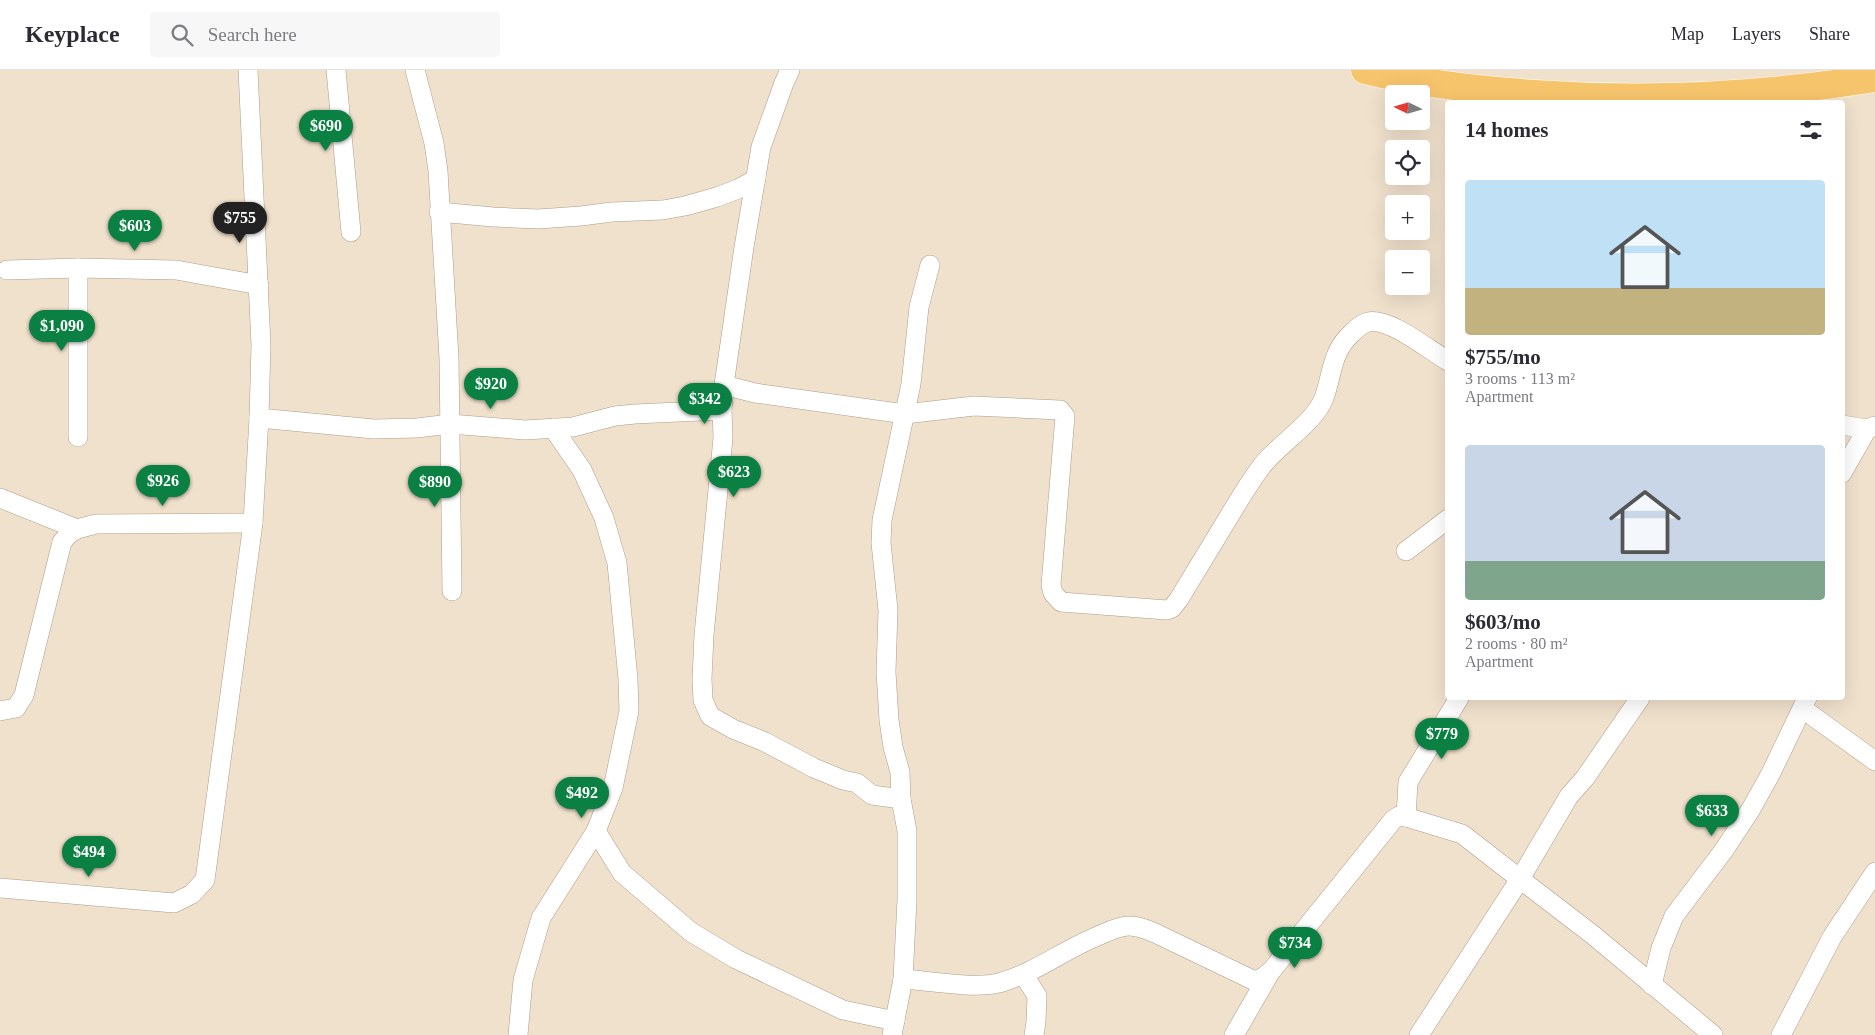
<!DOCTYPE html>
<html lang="en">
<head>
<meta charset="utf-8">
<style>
  body { margin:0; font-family:Georgia,serif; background:#f7f7f7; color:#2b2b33; height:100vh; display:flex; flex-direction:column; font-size:19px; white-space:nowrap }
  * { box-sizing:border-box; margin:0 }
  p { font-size:16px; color:#7c7c81 }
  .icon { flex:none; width:28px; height:28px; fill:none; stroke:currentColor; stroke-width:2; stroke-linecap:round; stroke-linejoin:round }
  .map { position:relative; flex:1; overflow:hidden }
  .sheet { position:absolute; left:1445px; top:30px; width:400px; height:600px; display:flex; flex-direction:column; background:#fff; border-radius:5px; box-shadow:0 5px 20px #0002 }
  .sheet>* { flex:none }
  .needle { width:32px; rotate:275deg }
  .tools { position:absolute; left:1385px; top:15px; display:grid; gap:10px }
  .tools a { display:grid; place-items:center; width:45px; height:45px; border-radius:5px; background:#fff; box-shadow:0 5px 20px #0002; font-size:25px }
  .price { position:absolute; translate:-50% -42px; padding:0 11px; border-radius:18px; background:#0b8043; color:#fff; font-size:16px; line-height:32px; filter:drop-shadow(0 1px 2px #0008) }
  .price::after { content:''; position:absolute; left:50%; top:30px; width:15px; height:11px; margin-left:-8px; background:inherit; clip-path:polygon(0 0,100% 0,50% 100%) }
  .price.active { background:#222; color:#fff }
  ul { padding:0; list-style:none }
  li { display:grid; align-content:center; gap:10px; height:265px; padding:0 20px }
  li span { display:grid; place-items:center; height:155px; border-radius:5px; color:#555 }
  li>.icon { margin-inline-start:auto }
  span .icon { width:90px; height:90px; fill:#fffc; stroke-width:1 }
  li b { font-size:21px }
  h2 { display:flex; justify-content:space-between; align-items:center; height:60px; padding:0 20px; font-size:21px }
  header { display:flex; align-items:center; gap:30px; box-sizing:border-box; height:70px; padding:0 25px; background:#fff; border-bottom:1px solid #e1e1e2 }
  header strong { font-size:24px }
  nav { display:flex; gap:28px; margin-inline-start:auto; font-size:18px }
  .search { width:350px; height:45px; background:#f7f7f7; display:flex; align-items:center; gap:12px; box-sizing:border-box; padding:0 18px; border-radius:5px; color:#7c7c81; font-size:19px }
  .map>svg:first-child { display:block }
</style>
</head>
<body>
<header>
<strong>Keyplace</strong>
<div class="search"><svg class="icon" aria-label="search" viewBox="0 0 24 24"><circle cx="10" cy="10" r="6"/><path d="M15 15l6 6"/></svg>Search here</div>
<nav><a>Map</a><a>Layers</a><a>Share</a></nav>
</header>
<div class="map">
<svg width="1875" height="965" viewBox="0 0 1875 965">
  <rect width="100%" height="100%" fill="#f0e1cc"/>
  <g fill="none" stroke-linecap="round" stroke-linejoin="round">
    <g stroke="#ac9d8a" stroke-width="20">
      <g id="street">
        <polyline points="336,0 351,162"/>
        <polyline points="415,0 434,73 438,101 449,288 452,521"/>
        <polyline points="790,0 784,13 761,77 744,177 724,315 722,340 723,368 704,565 702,609 703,630 710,646 733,659 765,672 814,698 843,710 857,713 872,725 901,729"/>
        <polyline points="439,142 493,147 538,149 581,146 612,142 663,140 685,136 717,127 738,119 756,109"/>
        <polyline points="7,200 78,198 176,200 259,215"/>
        <path d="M 724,315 L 755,323 L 905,344 L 974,336 L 1060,340 L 1065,346 L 1051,515 L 1053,523 L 1061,532 L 1167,540 L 1172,538 L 1179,529 C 1198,498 1217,466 1236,435 C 1244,422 1252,409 1261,397 C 1278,374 1314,354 1324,328 C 1333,303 1331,282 1352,263 C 1357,258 1361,254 1368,252 C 1389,247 1429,280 1448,291"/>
        <polyline points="259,348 374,359 417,358 450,354 525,360 573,357 615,346 635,344 722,340"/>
        <polyline points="1842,355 1867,359 1875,356"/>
        <polyline points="553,358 582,400 604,448 617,493 628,609 629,641 613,718 596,761 622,803 691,862 736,889 843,940 895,951"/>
        <polyline points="78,367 78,198"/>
        <polyline points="1842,403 1867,359"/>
        <polyline points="0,428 77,459"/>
        <polyline points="1406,481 1448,449"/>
        <polyline points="1640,628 1585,708 1569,726 1520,809 1593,865 1713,965"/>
        <polyline points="1803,639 1875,691"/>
        <polyline points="0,641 16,638 24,625 62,472 70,463 77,459 96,454 253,453"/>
        <polyline points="1406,747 1408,712 1459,628"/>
        <polyline points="0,818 174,833 192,824 205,810 253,453 259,348 261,275 248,0"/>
        <polyline points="1024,905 1037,926 1036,952 1034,965"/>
        <path d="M 903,909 C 930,911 974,919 999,913 C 1035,903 1065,879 1100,865 C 1109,861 1119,856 1129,856 C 1139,856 1146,859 1155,863 L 1255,911 L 1264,907 L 1272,900 L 1393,750 L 1399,746 L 1406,747 L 1462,764 L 1520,809 L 1419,965"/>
        <polyline points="1652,915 1661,878 1674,846 1724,780 1751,739 1771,703 1807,628"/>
        <polyline points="518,965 523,910 541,848 596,761"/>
        <polyline points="892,965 903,909 907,830 907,761 901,729 900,702 893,677 889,650 886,602 888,540 881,473 882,450 911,314 919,237 930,195"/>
        <polyline points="1234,965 1271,901"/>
        <polyline points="1781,965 1832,867 1875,802"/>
      </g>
    </g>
    <g stroke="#fff" stroke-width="29">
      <path id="highway" d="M 1365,0 C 1420,14 1478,20 1534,24 C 1649,32 1762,26 1875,8"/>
    </g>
    <use href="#street" stroke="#fff" stroke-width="19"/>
    <use href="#highway" stroke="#f6c46b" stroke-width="28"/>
  </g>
</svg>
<div class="tools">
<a><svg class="needle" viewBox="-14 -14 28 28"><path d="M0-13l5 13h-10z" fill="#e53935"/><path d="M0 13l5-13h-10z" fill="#7c7c81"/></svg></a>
<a><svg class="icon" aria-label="locate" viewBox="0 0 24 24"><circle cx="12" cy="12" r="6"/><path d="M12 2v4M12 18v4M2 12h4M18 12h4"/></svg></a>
<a>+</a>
<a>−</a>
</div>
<b class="price" style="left:326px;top:82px">$690</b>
<b class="price active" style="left:240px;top:174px">$755</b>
<b class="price" style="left:135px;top:182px">$603</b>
<b class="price" style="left:62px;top:282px">$1,090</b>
<b class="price" style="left:491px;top:340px">$920</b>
<b class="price" style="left:705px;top:355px">$342</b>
<b class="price" style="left:734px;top:428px">$623</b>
<b class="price" style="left:163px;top:437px">$926</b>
<b class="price" style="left:435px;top:438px">$890</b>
<b class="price" style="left:1442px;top:690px">$779</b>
<b class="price" style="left:582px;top:749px">$492</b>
<b class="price" style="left:1712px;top:767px">$633</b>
<b class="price" style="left:89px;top:808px">$494</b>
<b class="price" style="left:1295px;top:899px">$734</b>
<section class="sheet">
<h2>14 homes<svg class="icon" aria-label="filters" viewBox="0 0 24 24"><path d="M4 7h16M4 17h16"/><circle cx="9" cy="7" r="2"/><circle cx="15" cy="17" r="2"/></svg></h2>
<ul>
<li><span style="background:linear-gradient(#bfe0f5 70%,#c2b280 0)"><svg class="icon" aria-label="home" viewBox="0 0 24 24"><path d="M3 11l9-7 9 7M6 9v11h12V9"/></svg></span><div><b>$755/mo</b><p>3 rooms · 113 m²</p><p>Apartment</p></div></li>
<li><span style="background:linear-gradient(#c9d6e8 75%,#7fa58c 0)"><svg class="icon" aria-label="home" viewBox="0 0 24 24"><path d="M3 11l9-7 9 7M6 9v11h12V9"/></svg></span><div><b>$603/mo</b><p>2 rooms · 80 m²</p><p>Apartment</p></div></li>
</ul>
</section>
</div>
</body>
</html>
